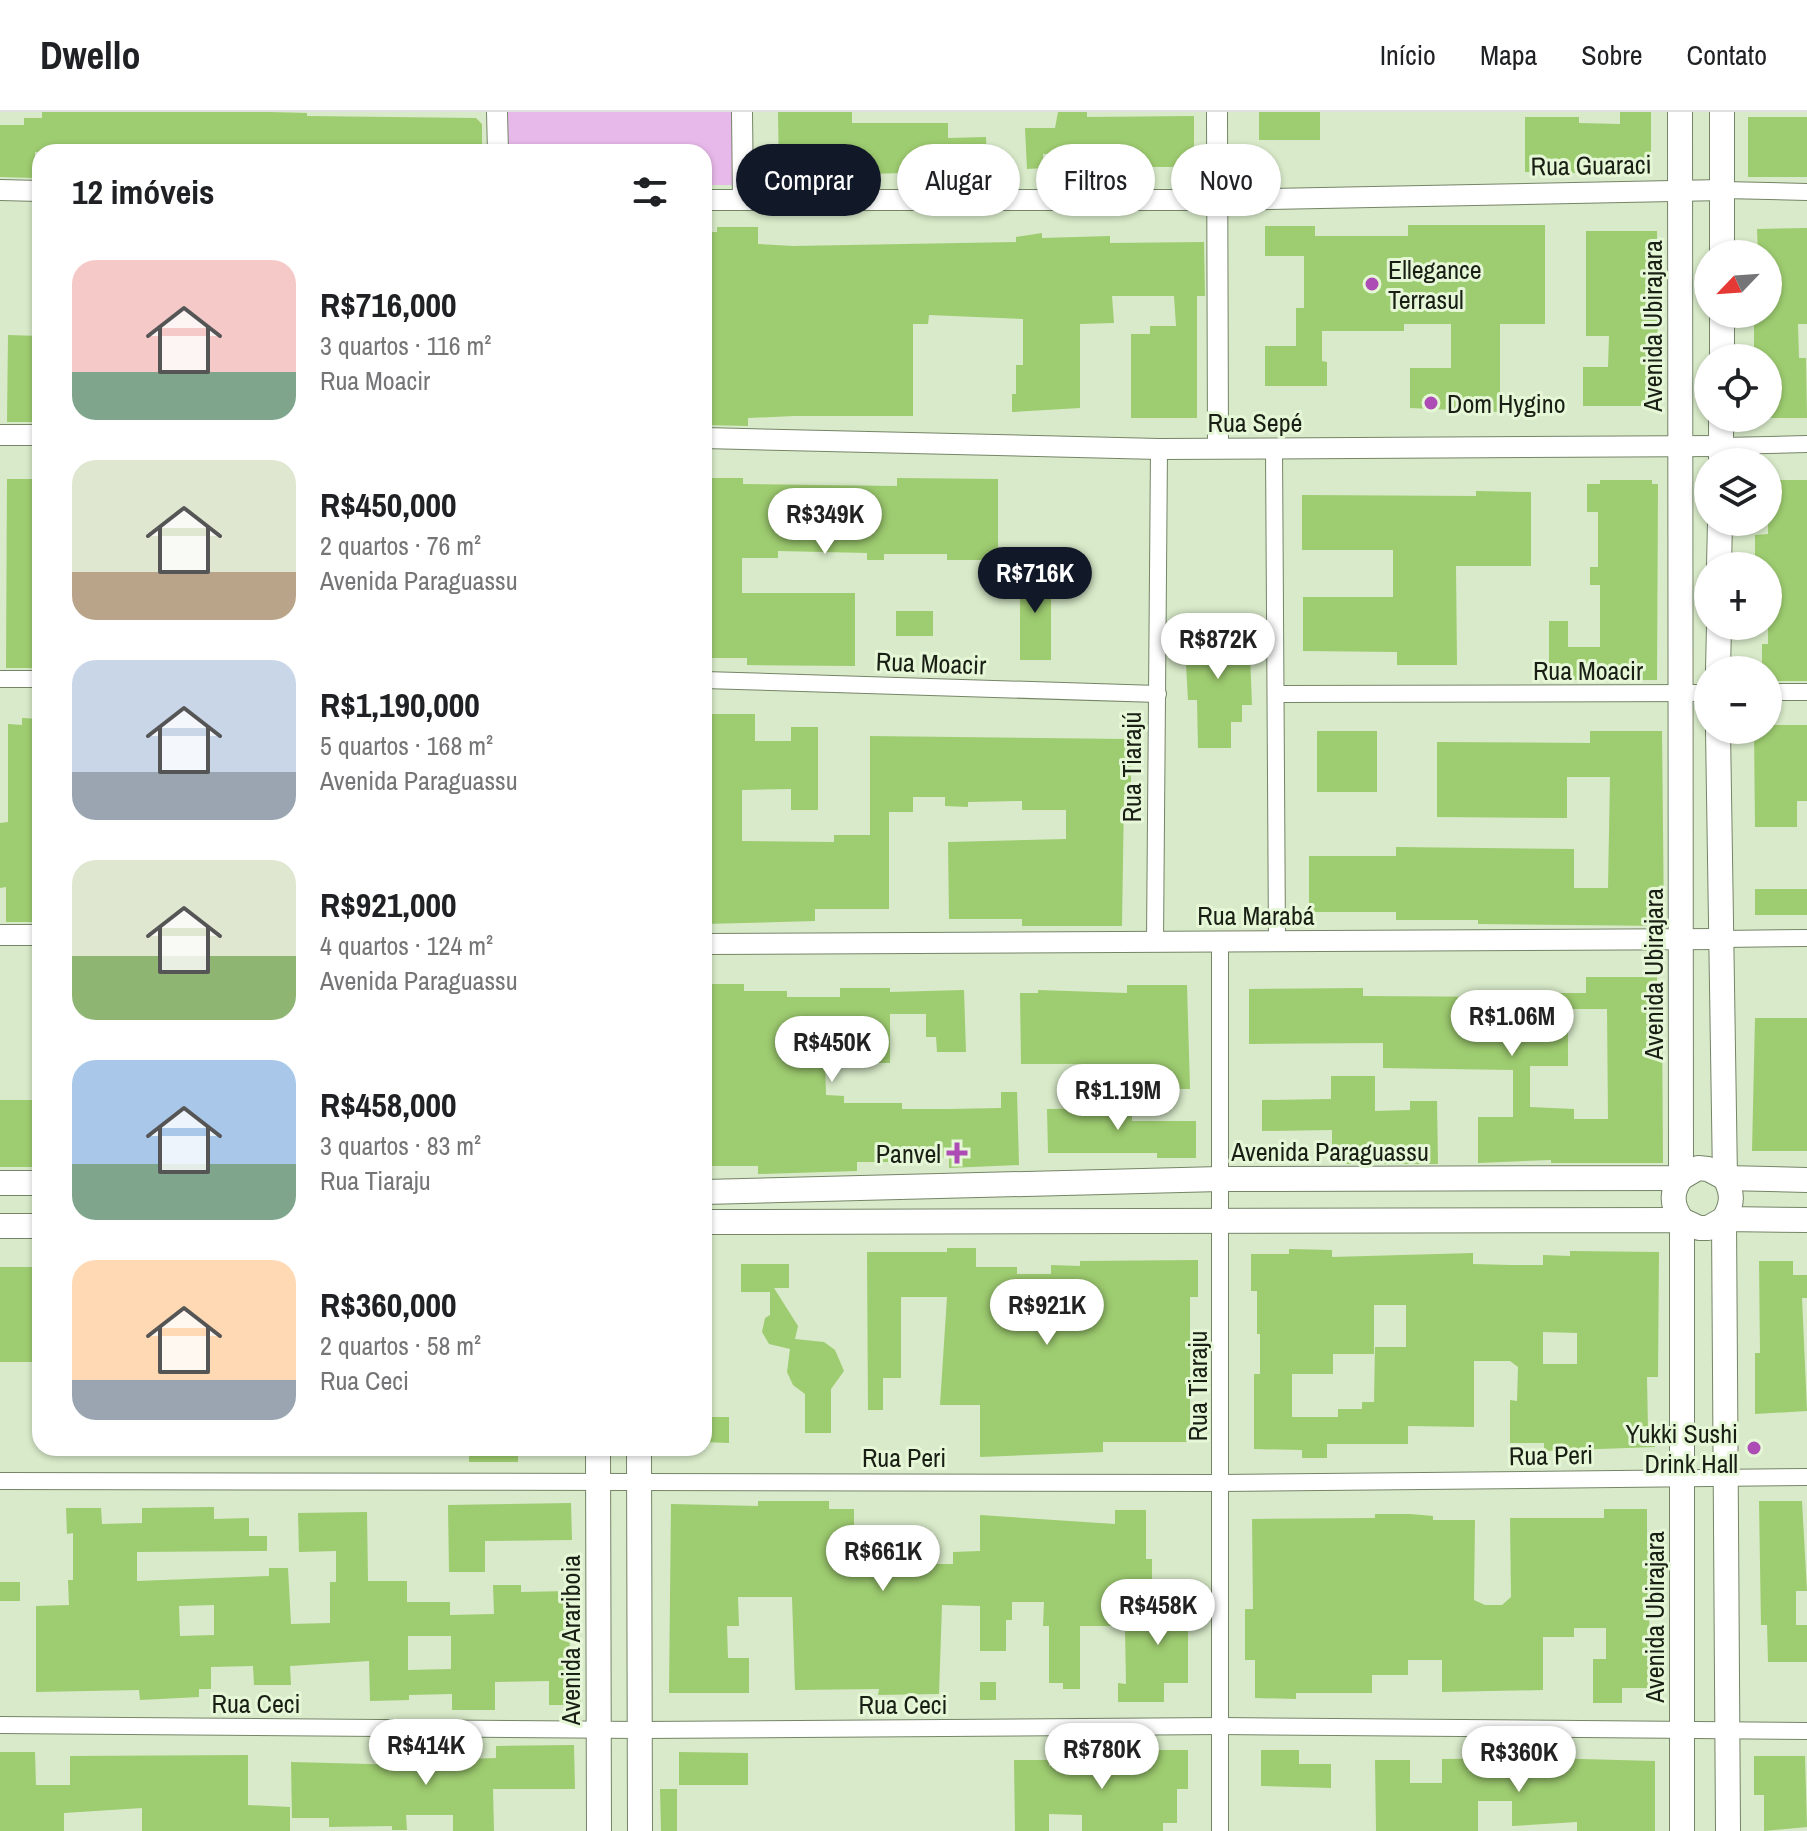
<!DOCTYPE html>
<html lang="pt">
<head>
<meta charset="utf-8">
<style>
  body { margin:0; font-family:"Archivo Narrow",sans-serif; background:#f2f2f2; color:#202124; height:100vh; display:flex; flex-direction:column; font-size:30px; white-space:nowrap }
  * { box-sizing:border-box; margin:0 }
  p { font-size:26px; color:#757577 }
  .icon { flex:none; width:44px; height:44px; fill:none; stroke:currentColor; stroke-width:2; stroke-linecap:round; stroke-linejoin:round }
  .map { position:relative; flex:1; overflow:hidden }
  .sheet { position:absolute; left:32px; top:32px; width:680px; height:1312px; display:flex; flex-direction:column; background:#fff; border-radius:24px; box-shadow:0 2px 6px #0004 }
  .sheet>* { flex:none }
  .guide { position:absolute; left:736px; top:32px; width:760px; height:72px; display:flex; gap:16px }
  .needle { width:52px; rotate:245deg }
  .tools { position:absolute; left:1694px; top:128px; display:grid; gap:16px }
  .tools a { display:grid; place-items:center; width:88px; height:88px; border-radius:50%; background:#fff; box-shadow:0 2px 6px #0004; font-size:40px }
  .price { position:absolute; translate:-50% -68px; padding:0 18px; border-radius:28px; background:#fff; color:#222; font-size:26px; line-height:52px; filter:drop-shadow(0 2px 4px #0008) }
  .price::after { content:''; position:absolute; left:50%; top:48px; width:24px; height:18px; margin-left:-12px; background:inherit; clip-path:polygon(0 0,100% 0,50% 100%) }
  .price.current { background:#111827; color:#fff }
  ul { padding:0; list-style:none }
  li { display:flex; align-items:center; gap:24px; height:200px; padding:0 40px }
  li span { display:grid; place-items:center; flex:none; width:224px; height:160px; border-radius:24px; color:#555 }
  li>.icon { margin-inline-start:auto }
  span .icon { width:96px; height:96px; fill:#fffc; stroke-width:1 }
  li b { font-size:34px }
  h2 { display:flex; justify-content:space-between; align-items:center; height:96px; padding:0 40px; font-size:34px }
  .pill { padding:0 28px; border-radius:36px; background:#fff; box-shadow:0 2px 6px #0004; font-size:28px; line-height:72px }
  .pill.current { background:#111827; color:#fff }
  header { display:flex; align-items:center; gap:48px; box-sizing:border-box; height:112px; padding:0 40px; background:#fff; border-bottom:2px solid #e0e0e0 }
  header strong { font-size:38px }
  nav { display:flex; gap:44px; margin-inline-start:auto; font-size:28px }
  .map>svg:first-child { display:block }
</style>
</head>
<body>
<header>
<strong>Dwello</strong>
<nav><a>Início</a><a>Mapa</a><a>Sobre</a><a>Contato</a></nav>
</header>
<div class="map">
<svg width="1807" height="1719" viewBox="0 0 1807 1719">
  <rect width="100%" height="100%" fill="#d8eac9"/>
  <polygon fill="#e7b8ea" points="507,0 732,0 732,73 704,73 704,40 508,40"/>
  <g fill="#9ecc70" fill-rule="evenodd">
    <polygon points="42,0 269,0 307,1 307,4 476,6 482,12 482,40 35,40 35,66 0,65 0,13 24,13 24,6 42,6"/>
    <polygon points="778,0 852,0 852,11 948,11 948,26 986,25 987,55 948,56 948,60 779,64"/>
    <polygon points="1058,0 1087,0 1087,5 1194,4 1194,55 1096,55 1096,41 1043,42 1044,56 1027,57 1025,16 1055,16"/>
    <rect x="1259" y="0" width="61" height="28"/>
    <polygon points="1620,0 1651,0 1651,55 1579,55 1579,61 1525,60 1525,5 1579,5 1579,11 1620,12"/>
    <rect x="1748" y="5" width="59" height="60"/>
    <polygon points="1408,113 1545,113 1545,212 1500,212 1500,300 1410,296 1410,256 1451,256 1451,212 1404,212 1404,219 1322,219 1322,249 1327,250 1327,274 1265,274 1265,234 1296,234 1296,196 1304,196 1304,144 1265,144 1265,114 1315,114 1315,124 1408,124"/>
    <polygon points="717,115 758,115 758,132 793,134 1016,130 1016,125 1042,121 1042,126 1110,124 1110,131 1204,130 1205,184 1197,184 1197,306 1131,306 1131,222 1150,222 1150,214 1176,214 1174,184 1112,184 1114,211 1080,212 1080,296 1012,300 1012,282 1016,282 1016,253 1023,253 1023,207 929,203 928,212 913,212 913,304 794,304 748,306 748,314 704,313 704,120 717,120"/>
    <polygon points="1807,116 1807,212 1798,212 1799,246 1806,246 1807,306 1768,306 1768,246 1754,246 1754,202 1768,202 1768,142 1758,142 1757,117"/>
    <polygon points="1586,119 1657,119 1658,294 1583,294 1583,255 1608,255 1609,224 1586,224"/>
    <polygon points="8,223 40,224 40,310 7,310"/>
    <polygon points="704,366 743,366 743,372 897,374 897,366 998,367 998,448 947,448 947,442 884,442 884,448 867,448 867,441 778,439 778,446 742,446 742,481 855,481 855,554 747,553 747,546 704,546"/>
    <polygon points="7,367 40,367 35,556 6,556"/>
    <polygon points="1600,368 1652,368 1652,372 1658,372 1657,568 1569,568 1569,555 1549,555 1549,509 1568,509 1568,535 1600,535 1600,473 1590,473 1590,455 1598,455 1598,400 1587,400 1587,372 1600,372"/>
    <polygon points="1768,368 1807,368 1807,569 1768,569 1768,558 1762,558 1762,532 1768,532 1768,454 1755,454 1755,423 1768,422"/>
    <polygon points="1476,379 1531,380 1531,454 1456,454 1457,553 1397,553 1397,540 1303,539 1303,485 1393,485 1393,438 1302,438 1302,383 1476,384"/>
    <polygon points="1014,460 1051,460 1051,548 1020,548 1020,476 1014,476"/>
    <rect x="896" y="499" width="37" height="25"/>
    <polygon points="1184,517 1249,517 1252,593 1242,593 1242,610 1231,610 1231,636 1198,636 1197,588 1188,588"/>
    <polygon points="704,602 755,602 755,629 791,629 791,615 818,615 818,698 791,698 791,677 742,678 742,729 834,730 834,723 870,723 870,624 1127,627 1127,635 1131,635 1131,673 1127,673 1127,682 1124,682 1122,814 1022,814 1022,807 949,807 948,730 1066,727 1066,698 1022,698 1022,689 968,690 968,695 945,694 945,685 913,685 913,700 889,700 889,797 815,797 815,809 704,812"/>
    <polygon points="22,606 40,607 40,810 6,810 6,775 0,776 0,711 8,710 8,612 22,613"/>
    <polygon points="1768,613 1807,613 1807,689 1797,689 1797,715 1755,715 1754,618 1768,618"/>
    <rect x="1317" y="619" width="60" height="61"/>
    <polygon points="1590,619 1662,619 1664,814 1478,812 1478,808 1396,808 1396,800 1309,800 1309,744 1396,744 1396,735 1574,737 1574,776 1608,776 1610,665 1567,665 1567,706 1437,705 1437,630 1590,631"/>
    <rect x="1755" y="777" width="52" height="26"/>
    <path d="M 1586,865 L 1657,865 L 1658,906 L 1662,906 L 1663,1051 L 1551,1051 L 1551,1048 L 1478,1051 L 1478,1005 L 1513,1005 L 1513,958 L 1383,956 L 1383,931 L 1249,932 L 1249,877 L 1363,876 L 1363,884 L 1518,885 L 1518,881 L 1586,881 ZM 1568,897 L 1607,897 L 1608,1007 L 1574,1007 L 1574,997 L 1530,995 L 1530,954 L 1568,954 Z"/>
    <polygon points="704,872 744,872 744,879 787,879 787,885 840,885 840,876 890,876 890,880 964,878 966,940 937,940 936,925 926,925 926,902 890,902 890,951 825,951 826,983 844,984 844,991 902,991 902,997 949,997 1001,996 1001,980 1017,980 1019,1053 949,1056 949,1046 902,1046 902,1050 857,1050 857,1059 758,1062 758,1054 704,1054"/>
    <polygon points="1127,873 1187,873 1190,977 1129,977 1129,952 1021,952 1020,881 1038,881 1038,878 1127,881"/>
    <polygon points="1755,906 1807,906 1807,1039 1752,1039"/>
    <polygon points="1331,964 1375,964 1375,999 1410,998 1410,989 1437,989 1438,1052 1332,1052 1332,1018 1262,1019 1262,988 1331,987"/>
    <polygon points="1107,981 1132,981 1132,1009 1196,1009 1196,1046 1157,1046 1157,1041 1048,1041 1047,997 1107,996"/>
    <polygon points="0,988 40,988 40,1050 36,1050 36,1055 0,1055"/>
    <polygon points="947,1136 976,1136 976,1155 1017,1155 1017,1162 1051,1162 1051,1153 1080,1154 1080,1149 1198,1148 1198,1185 1190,1185 1190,1330 1103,1330 1103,1340 980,1345 980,1293 940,1293 947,1185 901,1185 901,1266 883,1266 883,1298 868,1298 867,1140 947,1140"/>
    <path d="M 1289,1137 L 1332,1138 L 1332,1145 L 1473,1141 L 1473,1152 L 1510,1153 L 1543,1153 L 1543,1143 L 1570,1144 L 1570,1139 L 1659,1140 L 1658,1265 L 1647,1265 L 1648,1319 L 1654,1319 L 1655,1335 L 1544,1339 L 1544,1331 L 1510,1331 L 1510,1288 L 1517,1289 L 1518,1255 L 1510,1249 L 1474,1249 L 1474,1315 L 1408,1314 L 1408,1332 L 1327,1332 L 1327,1346 L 1302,1346 L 1302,1338 L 1254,1337 L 1254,1262 L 1260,1262 L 1260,1222 L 1257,1222 L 1257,1179 L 1251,1179 L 1251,1142 L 1289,1142 ZM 1374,1193 L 1406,1193 L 1406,1235 L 1375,1235 L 1374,1290 L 1362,1290 L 1362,1297 L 1338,1297 L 1338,1305 L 1292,1305 L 1292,1262 L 1333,1262 L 1333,1242 L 1374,1242 ZM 1543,1220 L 1577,1221 L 1577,1252 L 1543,1252 Z"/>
    <polygon points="1759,1149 1793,1149 1793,1163 1807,1163 1807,1186 1802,1186 1807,1299 1755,1302 1755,1241 1760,1241"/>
    <polygon points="741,1152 789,1152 789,1176 774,1176 798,1214 795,1227 824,1230 835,1238 844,1259 831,1277 831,1321 805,1321 805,1282 793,1273 787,1260 790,1237 769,1232 762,1220 765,1206 770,1203 770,1180 741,1180"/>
    <polygon points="0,1155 35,1155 36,1250 0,1250"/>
    <polygon points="704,1305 729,1305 729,1331 704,1330"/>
    <rect x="469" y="1336" width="49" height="14"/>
    <polygon points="758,1389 829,1389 829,1397 854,1397 854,1452 953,1452 953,1440 980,1439 980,1403 1115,1412 1115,1398 1146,1398 1146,1447 1152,1447 1152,1470 1117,1470 1117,1514 1080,1514 1080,1577 1063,1577 1063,1571 1049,1571 1049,1514 1043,1514 1044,1490 1012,1490 1012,1508 1006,1508 1006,1539 980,1539 980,1494 942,1493 939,1582 878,1583 879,1577 795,1578 792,1485 738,1485 739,1514 727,1514 728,1546 749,1546 749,1581 669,1581 671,1392 758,1394"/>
    <polygon points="1759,1389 1802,1389 1807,1479 1796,1479 1796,1513 1807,1513 1807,1550 1768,1550 1767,1513 1761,1513"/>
    <polygon points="571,1391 572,1428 485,1429 485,1460 449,1460 448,1393"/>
    <path d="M 214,1395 L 214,1407 L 249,1406 L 249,1424 L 267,1424 L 267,1439 L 137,1440 L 137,1469 L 269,1464 L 269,1456 L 288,1456 L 291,1512 L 330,1511 L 330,1470 L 336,1470 L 336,1439 L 299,1440 L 298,1401 L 367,1400 L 368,1469 L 407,1469 L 407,1490 L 450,1490 L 450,1503 L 494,1502 L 493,1473 L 521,1473 L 521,1480 L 569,1479 L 570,1553 L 580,1553 L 581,1593 L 549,1593 L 549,1569 L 495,1570 L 495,1598 L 452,1598 L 452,1582 L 409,1583 L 409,1588 L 370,1589 L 369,1549 L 290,1554 L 291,1573 L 254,1573 L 253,1554 L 211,1555 L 211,1577 L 199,1577 L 199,1585 L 140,1588 L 139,1578 L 36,1580 L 36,1494 L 69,1493 L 68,1468 L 73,1468 L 73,1421 L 67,1422 L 66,1396 L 101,1396 L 102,1412 L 142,1411 L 142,1396 ZM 214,1493 L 214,1523 L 180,1524 L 179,1494 ZM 408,1524 L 451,1524 L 451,1557 L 408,1558 Z"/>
    <polygon points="1604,1397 1647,1397 1647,1432 1657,1432 1657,1476 1650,1475 1648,1576 1622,1576 1622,1591 1593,1591 1593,1547 1606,1547 1606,1516 1574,1516 1574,1525 1543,1525 1543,1578 1442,1580 1442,1548 1408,1548 1408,1563 1372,1563 1372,1581 1296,1581 1296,1587 1255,1586 1255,1548 1245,1548 1245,1497 1253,1497 1252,1407 1375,1406 1375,1402 1410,1402 1433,1404 1433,1408 1475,1408 1474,1488 1485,1493 1502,1493 1511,1485 1510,1406 1604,1406"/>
    <rect x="0" y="1470" width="20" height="19"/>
    <polygon points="1148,1474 1188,1474 1188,1571 1164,1571 1164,1590 1118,1590 1118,1571 1126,1572 1125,1516 1148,1516"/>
    <rect x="980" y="1570" width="16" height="18"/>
    <polygon points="574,1633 575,1677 493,1677 494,1719 453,1719 453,1703 406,1703 407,1718 392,1718 392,1714 329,1715 329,1706 292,1706 291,1650 408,1653 408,1649 496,1646 496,1634"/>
    <polygon points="1144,1638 1188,1638 1188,1677 1177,1677 1177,1711 1163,1711 1163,1719 1082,1719 1082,1703 1049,1702 1049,1719 1015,1719 1014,1648 1049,1648 1049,1654 1088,1653 1088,1643 1144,1643"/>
    <polygon points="1261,1638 1299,1638 1299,1652 1331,1652 1331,1676 1261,1674"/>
    <polygon points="0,1640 35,1640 36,1673 70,1673 70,1644 248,1643 248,1693 290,1695 290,1719 142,1719 142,1696 64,1701 64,1719 0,1719"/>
    <polygon points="679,1640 748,1641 748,1673 679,1673"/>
    <polygon points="1754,1644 1805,1644 1807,1715 1764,1719 1764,1683 1754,1683"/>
    <polygon points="1545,1646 1655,1649 1655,1719 1577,1719 1577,1710 1512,1714 1512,1689 1478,1689 1478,1719 1376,1719 1375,1648 1410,1648 1410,1671 1442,1671 1442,1647"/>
    <polygon points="660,1677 677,1677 677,1719 661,1719"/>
  </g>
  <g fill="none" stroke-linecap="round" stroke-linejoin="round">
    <g stroke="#758567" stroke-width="18">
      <g id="minor">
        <polyline points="1723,78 1807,80"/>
        <polyline points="1721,334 1807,332"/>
        <polyline points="1274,336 1277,829"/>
        <polyline points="0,567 40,567"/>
        <polyline points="704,568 1158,582"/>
        <polyline points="1768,580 1807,580"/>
        <polyline points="1276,582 1708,581"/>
        <polyline points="1722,827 1807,826"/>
        <polyline points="1220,829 1220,1719"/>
        <polyline points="1155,830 1159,337"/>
        <polyline points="0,1369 1221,1371 1807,1365"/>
        <polyline points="0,1613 640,1618 1221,1614 1807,1619"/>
      </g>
    </g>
    <g stroke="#758567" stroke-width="22">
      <g id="tertiary">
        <polyline points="497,0 498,40"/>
        <polyline points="742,0 743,88"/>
        <polyline points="1217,0 1218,336"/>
        <polyline points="0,78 40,79"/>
        <polyline points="704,88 1218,88 1723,78"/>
        <polyline points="0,323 40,323"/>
        <polyline points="704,326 1159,337 1721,334"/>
        <polyline points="0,823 40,823"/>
        <polyline points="704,832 1722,827"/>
      </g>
    </g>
    <g stroke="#758567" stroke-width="26">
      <g id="secondary">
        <path d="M 1680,0 L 1681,1066 C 1671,1080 1671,1093 1682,1108 L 1682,1719"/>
        <polyline points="1722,0 1722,142"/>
        <polyline points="1722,246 1722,202"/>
        <polyline points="1721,350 1721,306"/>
        <polyline points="1719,454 1720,410"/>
        <polyline points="1718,558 1719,514"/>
        <path d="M 1718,618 L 1725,1066 C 1733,1082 1733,1091 1724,1107 L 1728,1719"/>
        <polyline points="0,1071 40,1071"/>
        <polyline points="704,1080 1220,1067 1681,1066 1698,1056 1708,1057 1725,1066 1807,1068"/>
        <polyline points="704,1110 1682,1108 1699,1116 1708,1116 1724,1107 1807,1108"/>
        <polyline points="0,1114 40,1114"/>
        <polyline points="598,1336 599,1719"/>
        <polyline points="639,1336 640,1719"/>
      </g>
    </g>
    <use href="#minor" stroke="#fff" stroke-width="16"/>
    <use href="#tertiary" stroke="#fff" stroke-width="20"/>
    <use href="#secondary" stroke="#fff" stroke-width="24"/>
  </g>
  <g fill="#ac4cb4" stroke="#e5f7d6" stroke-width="3">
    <circle cx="1372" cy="172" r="8"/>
    <circle cx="1431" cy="291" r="8"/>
    <path d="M953 1029h8v8h8v8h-8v8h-8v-8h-8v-8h8z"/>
    <circle cx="1754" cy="1336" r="8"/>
  </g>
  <g text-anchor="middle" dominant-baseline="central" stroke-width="6" stroke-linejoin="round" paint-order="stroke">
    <g font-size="26" fill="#191f14" stroke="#e5f7d6">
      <text transform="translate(1591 53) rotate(-1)">Rua Guaraci</text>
      <text transform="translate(1652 214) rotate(-90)">Avenida Ubirajara</text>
      <text x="1255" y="310">Rua Sepé</text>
      <text transform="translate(931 551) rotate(2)">Rua Moacir</text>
      <text x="1588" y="558">Rua Moacir</text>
      <text transform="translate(1131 655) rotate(-90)">Rua Tiarajú</text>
      <text x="1256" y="803">Rua Marabá</text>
      <text transform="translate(1653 862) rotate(-90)">Avenida Ubirajara</text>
      <text x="1330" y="1039">Avenida Paraguassu</text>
      <text transform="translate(1197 1274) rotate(-90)">Rua Tiaraju</text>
      <text transform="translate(1551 1343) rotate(-1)">Rua Peri</text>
      <text x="904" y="1345">Rua Peri</text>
      <text transform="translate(1654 1505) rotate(-90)">Avenida Ubirajara</text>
      <text transform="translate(570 1528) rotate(-90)">Avenida Arariboia</text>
      <text x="256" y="1591">Rua Ceci</text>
      <text x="903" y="1592">Rua Ceci</text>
    </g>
    <g font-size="26" fill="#191f14" stroke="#e5f7d6" text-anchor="start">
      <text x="1388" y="157">Ellegance<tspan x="1388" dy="30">Terrasul</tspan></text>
      <text x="1447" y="291">Dom Hygino</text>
      <text x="941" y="1041" text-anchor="end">Panvel</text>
      <text x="1738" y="1321" text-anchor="end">Yukki Sushi<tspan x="1738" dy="30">Drink Hall</tspan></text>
    </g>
  </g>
</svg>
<div class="tools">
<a><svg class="needle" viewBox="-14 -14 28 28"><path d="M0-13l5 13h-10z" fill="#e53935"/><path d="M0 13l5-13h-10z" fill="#757577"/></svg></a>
<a><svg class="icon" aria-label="locate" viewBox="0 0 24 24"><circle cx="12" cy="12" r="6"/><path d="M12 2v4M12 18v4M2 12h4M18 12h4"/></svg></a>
<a><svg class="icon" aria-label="layers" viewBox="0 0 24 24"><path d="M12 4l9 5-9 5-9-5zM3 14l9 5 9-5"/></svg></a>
<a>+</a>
<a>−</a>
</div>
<b class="price" style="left:825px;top:444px">R$349K</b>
<b class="price current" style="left:1035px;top:503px">R$716K</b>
<b class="price" style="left:1218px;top:569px">R$872K</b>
<b class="price" style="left:1512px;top:946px">R$1.06M</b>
<b class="price" style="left:832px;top:972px">R$450K</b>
<b class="price" style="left:1118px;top:1020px">R$1.19M</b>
<b class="price" style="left:1047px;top:1235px">R$921K</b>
<b class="price" style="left:883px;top:1481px">R$661K</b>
<b class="price" style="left:1158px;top:1535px">R$458K</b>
<b class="price" style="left:426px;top:1675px">R$414K</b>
<b class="price" style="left:1102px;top:1679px">R$780K</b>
<b class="price" style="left:1519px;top:1682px">R$360K</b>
<div class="guide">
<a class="pill current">Comprar</a>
<a class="pill">Alugar</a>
<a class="pill">Filtros</a>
<a class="pill">Novo</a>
</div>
<section class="sheet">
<h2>12 imóveis<svg class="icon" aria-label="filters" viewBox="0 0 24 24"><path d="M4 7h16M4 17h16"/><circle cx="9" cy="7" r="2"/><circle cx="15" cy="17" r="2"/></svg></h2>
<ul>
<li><span style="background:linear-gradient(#f6c9c9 70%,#7fa58c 0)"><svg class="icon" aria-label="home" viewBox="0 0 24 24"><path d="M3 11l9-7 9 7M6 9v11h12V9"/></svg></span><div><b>R$716,000</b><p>3 quartos · 116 m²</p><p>Rua Moacir</p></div></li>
<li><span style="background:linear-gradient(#dfe7d0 70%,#b9a48a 0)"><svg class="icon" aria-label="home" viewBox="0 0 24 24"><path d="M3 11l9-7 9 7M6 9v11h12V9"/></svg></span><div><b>R$450,000</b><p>2 quartos · 76 m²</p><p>Avenida Paraguassu</p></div></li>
<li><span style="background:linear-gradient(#c9d6e8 70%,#9aa5b1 0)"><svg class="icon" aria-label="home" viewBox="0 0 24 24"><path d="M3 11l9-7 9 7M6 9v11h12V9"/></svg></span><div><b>R$1,190,000</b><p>5 quartos · 168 m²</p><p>Avenida Paraguassu</p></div></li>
<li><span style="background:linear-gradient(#dfe7d0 60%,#8fb573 0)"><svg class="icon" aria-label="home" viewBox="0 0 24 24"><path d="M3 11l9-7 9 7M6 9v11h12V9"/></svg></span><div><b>R$921,000</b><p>4 quartos · 124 m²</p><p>Avenida Paraguassu</p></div></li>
<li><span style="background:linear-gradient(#a9c7e8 65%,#7fa58c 0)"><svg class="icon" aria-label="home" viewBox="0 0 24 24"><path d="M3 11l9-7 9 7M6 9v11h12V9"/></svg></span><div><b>R$458,000</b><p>3 quartos · 83 m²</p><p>Rua Tiaraju</p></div></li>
<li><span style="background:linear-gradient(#ffd9b3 75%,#9aa5b1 0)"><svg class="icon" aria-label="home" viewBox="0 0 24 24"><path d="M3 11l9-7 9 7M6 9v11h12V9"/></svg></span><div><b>R$360,000</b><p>2 quartos · 58 m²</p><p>Rua Ceci</p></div></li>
</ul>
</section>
</div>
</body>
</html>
